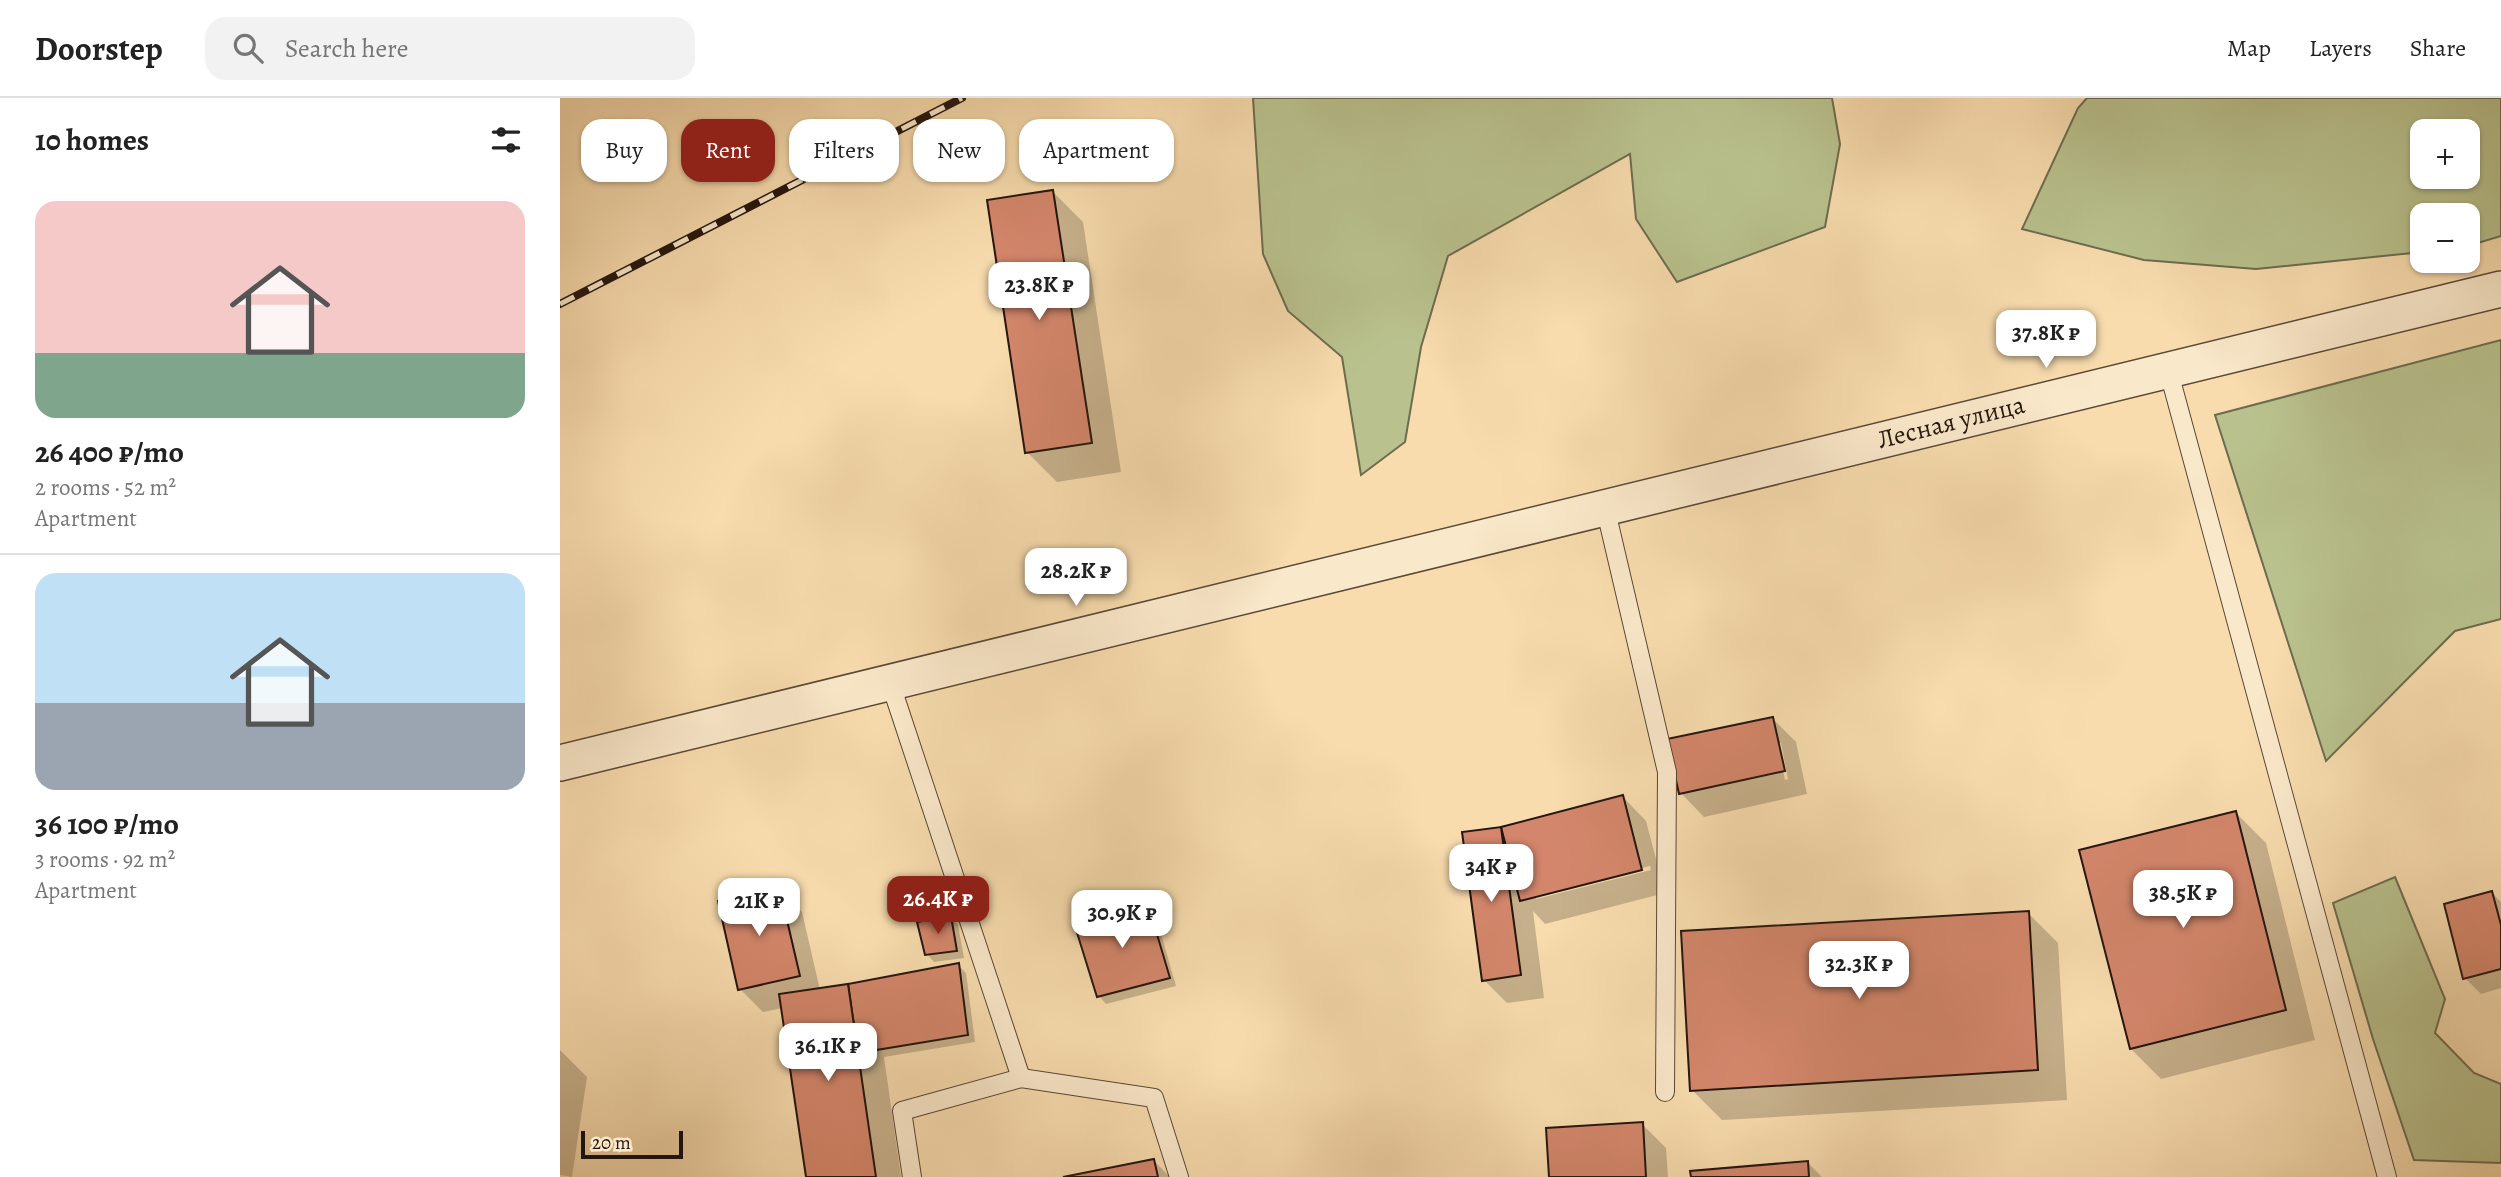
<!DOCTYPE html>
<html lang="en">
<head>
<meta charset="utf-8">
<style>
  body { margin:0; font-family:Alegreya,serif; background:#f2f2f2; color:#222; height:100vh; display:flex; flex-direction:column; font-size:26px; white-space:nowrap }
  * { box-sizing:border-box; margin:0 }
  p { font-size:23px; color:#767676 }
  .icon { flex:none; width:38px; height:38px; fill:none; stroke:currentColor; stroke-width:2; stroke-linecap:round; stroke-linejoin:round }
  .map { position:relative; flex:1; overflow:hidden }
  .details { display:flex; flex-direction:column; background:#fff; width:560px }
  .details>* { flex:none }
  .hud { position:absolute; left:21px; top:21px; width:665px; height:63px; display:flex; gap:14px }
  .tools { position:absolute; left:1850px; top:21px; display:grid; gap:14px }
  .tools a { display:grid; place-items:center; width:70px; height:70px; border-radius:14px; background:#fff; box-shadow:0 2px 5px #0004; font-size:35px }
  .scale { position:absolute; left:21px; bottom:18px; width:102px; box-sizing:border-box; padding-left:7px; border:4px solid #24160e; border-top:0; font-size:19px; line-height:24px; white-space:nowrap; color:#24160e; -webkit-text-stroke:5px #fae8ca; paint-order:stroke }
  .price { position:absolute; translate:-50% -60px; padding:0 16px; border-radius:14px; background:#fff; color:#222; font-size:23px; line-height:46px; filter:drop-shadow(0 2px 4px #0008) }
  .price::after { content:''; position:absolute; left:50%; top:42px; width:21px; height:16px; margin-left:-10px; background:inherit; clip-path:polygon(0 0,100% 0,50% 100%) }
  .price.on { background:#8f2418; color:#fff }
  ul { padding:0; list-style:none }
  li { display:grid; align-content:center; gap:14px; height:371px; padding:0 35px }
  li+li { border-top:2px solid #e0e0e0 }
  li span { display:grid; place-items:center; height:217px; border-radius:21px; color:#555 }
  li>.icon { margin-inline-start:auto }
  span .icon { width:126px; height:126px; fill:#fffc; stroke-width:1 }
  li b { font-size:30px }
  h2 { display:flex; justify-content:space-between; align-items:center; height:84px; padding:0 35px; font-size:30px }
  .pill { padding:0 24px; border-radius:21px; background:#fff; box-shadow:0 2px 5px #0004; font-size:24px; line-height:63px }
  .pill.on { background:#8f2418; color:#fff }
  header { display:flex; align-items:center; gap:42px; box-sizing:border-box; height:98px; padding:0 35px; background:#fff; border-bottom:2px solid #e0e0e0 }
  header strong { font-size:33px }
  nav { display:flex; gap:38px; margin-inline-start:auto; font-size:24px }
  .search { width:490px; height:63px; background:#f2f2f2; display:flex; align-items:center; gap:18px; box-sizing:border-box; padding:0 24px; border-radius:21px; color:#767676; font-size:26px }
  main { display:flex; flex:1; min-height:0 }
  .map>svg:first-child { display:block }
</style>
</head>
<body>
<header>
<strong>Doorstep</strong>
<div class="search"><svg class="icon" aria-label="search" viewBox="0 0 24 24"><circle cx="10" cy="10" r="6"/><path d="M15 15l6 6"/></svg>Search here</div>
<nav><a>Map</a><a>Layers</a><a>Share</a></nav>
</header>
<main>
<section class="details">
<h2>10 homes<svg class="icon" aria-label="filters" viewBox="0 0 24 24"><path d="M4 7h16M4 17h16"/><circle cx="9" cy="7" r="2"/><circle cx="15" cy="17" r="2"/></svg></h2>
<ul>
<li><span style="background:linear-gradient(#f6c9c9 70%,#7fa58c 0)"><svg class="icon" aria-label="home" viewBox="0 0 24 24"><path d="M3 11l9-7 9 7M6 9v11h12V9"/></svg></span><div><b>26 400 ₽/mo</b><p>2 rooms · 52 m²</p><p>Apartment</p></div></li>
<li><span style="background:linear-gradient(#bfe0f5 60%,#9aa5b1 0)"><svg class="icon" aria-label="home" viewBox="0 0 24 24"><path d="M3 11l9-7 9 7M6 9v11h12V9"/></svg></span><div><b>36 100 ₽/mo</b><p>3 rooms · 92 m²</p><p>Apartment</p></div></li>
</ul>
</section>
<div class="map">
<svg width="1941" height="1079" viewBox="0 0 1941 1079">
  <rect width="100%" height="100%" fill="#f8dcae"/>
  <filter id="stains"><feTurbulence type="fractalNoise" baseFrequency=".00286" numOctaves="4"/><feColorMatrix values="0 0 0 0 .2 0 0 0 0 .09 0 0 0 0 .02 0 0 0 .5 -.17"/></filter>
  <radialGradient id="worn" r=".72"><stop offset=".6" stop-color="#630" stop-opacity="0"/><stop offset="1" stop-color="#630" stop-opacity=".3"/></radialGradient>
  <g fill="#b9c28e" stroke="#6e6c4e" stroke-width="2" fill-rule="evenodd">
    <polygon points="693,0 1272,0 1280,46 1265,129 1117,184 1076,121 1070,56 888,158 861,249 845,344 801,377 782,259 728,213 703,156"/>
    <path d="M 1527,0 L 1941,0 L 1941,138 L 1908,148 L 1908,117 L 1862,117 L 1862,154 L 1696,171 L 1584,162 L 1462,131 L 1518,10 ZM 1908,33 L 1908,79 L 1862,79 L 1862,33 Z"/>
    <polygon points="1941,242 1941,521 1895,533 1766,663 1655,317"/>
    <polygon points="1835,779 1885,901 1875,935 1914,975 1941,986 1941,1065 1854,1062 1813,941 1773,805"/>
  </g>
  <g fill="#0003" fill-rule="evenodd">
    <polygon points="493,94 523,124 561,374 497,384 467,354"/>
    <path d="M 1213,621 L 1236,644 L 1247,696 L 1144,719 L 1121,695 ZM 1217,645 L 1221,645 L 1228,681 L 1225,682 Z"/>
    <path d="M 1063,699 L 1086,723 L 1105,795 L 985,826 L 973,813 L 984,900 L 947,905 L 924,882 L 904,735 L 942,731 ZM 1090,768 L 1091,772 L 976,801 L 976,798 Z"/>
    <polygon points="1676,715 1706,745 1755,942 1601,981 1571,951"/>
    <polygon points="219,790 242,814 260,892 398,867 406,875 415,944 324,959 341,1079 248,1079 223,910 203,914 180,891"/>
    <polygon points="1932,795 1941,804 1941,890 1921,896 1905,880"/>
    <polygon points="588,808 595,815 616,888 546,906 539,898"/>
    <polygon points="1468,815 1498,845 1507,1002 1162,1022 1132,992"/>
    <polygon points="390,819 398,827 404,860 374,864 367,856"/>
    <polygon points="0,952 27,979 12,1079 0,1077"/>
    <polygon points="1082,1026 1106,1050 1108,1079 991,1079"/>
    <polygon points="594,1063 610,1079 512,1079"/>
    <polygon points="1247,1064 1262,1079 1132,1079"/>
  </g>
  <g fill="#d3866b" stroke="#24160e" stroke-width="2">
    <polygon points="493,92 532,345 465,355 427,102"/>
    <polygon points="1213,619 1225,673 1119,696 1107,641"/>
    <polygon points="1063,697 1082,772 960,803 941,729"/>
    <polygon points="1676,713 1726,912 1570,951 1519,752"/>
    <polygon points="941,729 961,877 922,883 902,734"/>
    <polygon points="219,788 240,878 178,892 158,803"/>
    <polygon points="1932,793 1941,827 1941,871 1903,881 1884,806"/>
    <polygon points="588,806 610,880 537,899 514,825"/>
    <polygon points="1469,813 1478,972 1130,993 1121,833"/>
    <polygon points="391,818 397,853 365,857 357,824"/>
    <polygon points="399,865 408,937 298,955 288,886"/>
    <polygon points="288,886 316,1079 246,1079 219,896"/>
    <polygon points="1083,1024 1086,1079 989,1079 986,1030"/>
    <polygon points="594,1061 598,1079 503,1079"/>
    <polygon points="1248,1063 1249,1079 1131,1079 1130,1073"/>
  </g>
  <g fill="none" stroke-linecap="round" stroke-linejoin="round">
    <g stroke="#594836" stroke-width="20">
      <g id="lane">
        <polyline points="1608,271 1827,1079"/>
        <polyline points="1045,409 1107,674 1105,994"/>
        <polyline points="330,584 461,980"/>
        <polyline points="352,1079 342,1013 461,980 594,1000 619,1079"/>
      </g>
    </g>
    <g stroke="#594836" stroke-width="38">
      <polyline id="street" points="0,665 1941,191"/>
    </g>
    <use href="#lane" stroke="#fae8ca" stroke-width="18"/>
    <use href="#street" stroke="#fae8ca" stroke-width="35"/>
    <g stroke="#24160e" stroke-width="8">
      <polyline id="rail" points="0,206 402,0"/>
    </g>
    <use href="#rail" stroke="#fae8ca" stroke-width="5" stroke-dasharray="16" stroke-linecap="butt"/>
  </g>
  <g text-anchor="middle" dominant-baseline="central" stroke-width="5" stroke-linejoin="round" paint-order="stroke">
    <g font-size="26" fill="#24160e" stroke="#fae8ca">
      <text transform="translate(1391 324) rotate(-14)">Лесная улица</text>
    </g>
  </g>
  <rect width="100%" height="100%" filter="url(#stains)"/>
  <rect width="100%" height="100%" fill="url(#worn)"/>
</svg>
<div class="tools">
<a>+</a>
<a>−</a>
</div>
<div class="scale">20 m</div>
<b class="price" style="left:479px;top:224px">23.8K ₽</b>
<b class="price" style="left:1486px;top:272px">37.8K ₽</b>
<b class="price" style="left:516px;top:510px">28.2K ₽</b>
<b class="price" style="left:931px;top:806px">34K ₽</b>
<b class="price" style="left:1623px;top:832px">38.5K ₽</b>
<b class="price on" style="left:378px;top:838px">26.4K ₽</b>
<b class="price" style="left:199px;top:840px">21K ₽</b>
<b class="price" style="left:562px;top:852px">30.9K ₽</b>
<b class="price" style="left:1299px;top:903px">32.3K ₽</b>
<b class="price" style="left:268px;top:985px">36.1K ₽</b>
<div class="hud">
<a class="pill">Buy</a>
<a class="pill on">Rent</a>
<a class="pill">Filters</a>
<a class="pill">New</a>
<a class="pill">Apartment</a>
</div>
</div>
</main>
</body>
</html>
